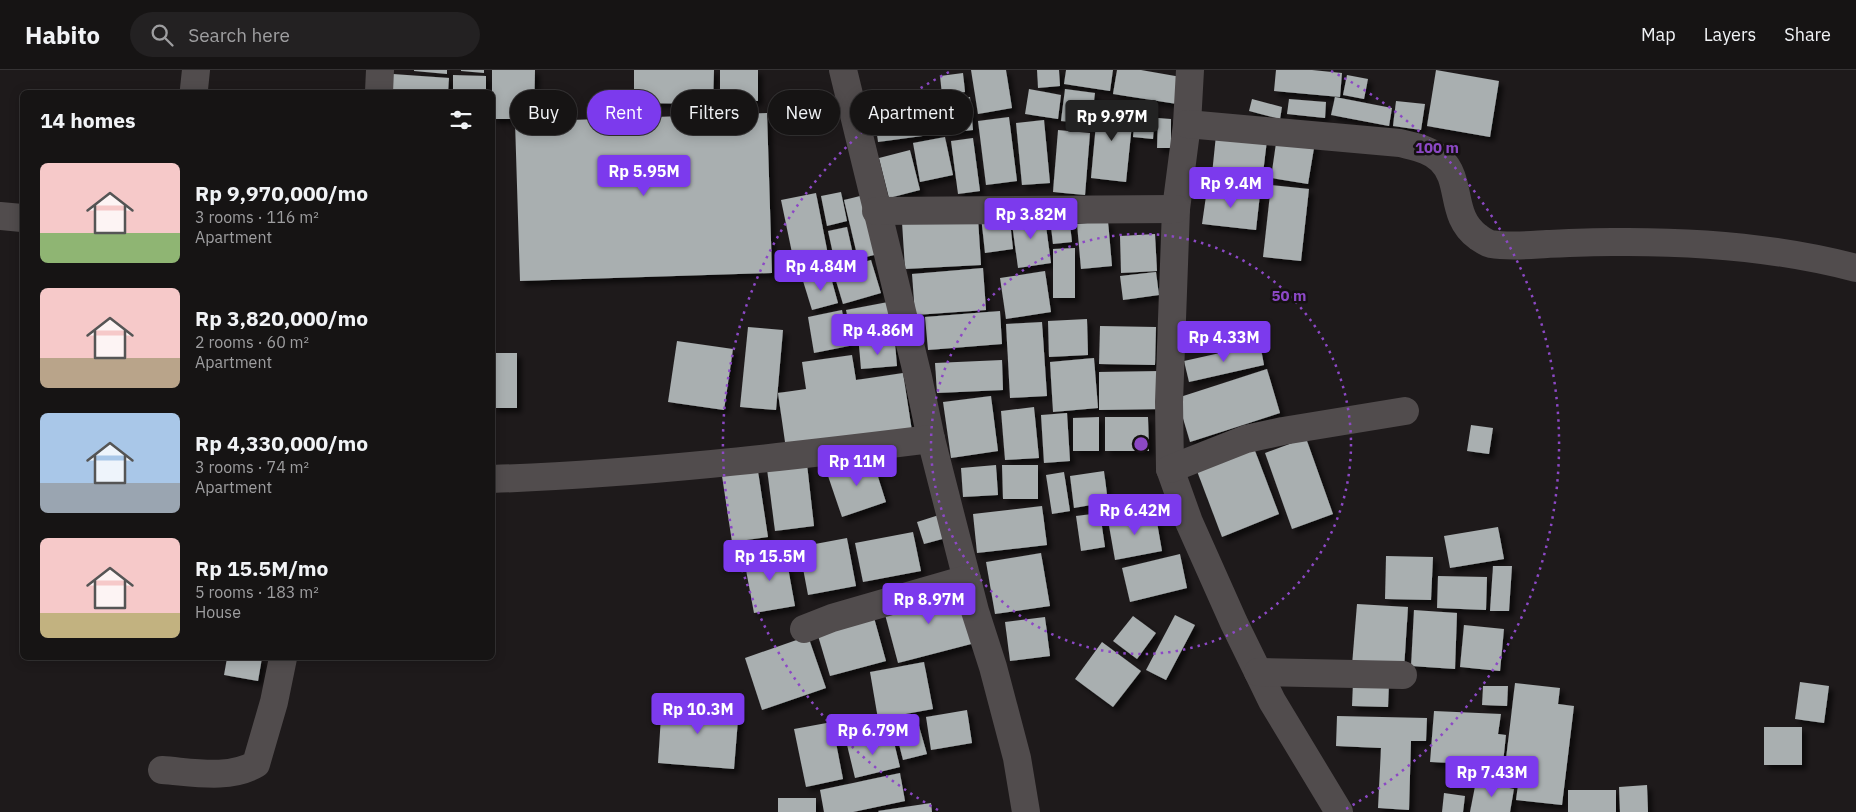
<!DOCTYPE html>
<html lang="en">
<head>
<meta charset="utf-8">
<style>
  body { margin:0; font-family:"IBM Plex Sans",sans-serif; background:#232122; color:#f1f3f6; height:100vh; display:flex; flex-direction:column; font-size:19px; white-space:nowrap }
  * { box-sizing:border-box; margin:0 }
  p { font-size:16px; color:#9e9ea0 }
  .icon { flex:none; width:28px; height:28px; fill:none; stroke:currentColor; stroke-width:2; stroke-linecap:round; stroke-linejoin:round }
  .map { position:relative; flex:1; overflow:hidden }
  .side { position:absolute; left:20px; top:20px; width:475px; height:570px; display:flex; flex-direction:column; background:#161414; border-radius:8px; box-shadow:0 2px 12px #0003,0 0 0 1px #353334 }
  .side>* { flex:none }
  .hud { position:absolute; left:510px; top:20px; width:475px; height:45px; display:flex; gap:10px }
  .price { position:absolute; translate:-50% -42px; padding:0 11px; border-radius:5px; background:#7c3aed; color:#fff; font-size:16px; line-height:32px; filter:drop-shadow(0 1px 2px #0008) }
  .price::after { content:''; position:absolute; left:50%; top:30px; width:15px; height:11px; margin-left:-8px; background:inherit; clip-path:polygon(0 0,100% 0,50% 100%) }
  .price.selected { background:#222; color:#fff }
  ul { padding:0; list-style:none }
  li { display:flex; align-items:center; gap:15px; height:125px; padding:0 20px }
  li span { display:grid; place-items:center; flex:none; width:140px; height:100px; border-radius:8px; color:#555 }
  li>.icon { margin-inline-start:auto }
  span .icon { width:60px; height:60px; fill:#fffc; stroke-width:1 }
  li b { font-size:21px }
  h2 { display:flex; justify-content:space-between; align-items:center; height:60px; padding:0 20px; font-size:21px }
  .chip { padding:0 18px; border-radius:22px; background:#161414; box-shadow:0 2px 12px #0003,0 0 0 1px #353334; font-size:18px; line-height:45px }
  .chip.selected { background:#7c3aed; color:#fff }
  header { display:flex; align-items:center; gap:30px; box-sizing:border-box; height:70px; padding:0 25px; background:#161414; border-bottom:1px solid #353334 }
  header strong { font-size:24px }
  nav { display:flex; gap:28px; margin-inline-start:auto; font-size:18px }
  .search { width:350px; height:45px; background:#232122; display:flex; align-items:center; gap:12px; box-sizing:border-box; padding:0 18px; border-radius:28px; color:#9e9ea0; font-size:19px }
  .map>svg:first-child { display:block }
</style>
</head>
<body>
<header>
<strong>Habito</strong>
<div class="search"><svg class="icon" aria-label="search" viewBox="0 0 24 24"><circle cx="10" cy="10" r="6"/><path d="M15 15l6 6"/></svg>Search here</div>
<nav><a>Map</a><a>Layers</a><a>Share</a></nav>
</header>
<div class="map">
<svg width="1856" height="742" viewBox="0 0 1856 742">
  <defs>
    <filter id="shadow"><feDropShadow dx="4.5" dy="4.5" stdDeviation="2.5" flood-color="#0009"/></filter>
  </defs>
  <rect width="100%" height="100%" fill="#1e1a1b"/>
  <g fill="#a9afb0" filter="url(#shadow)">
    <polygon points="414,0 447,0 447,4 414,1"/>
    <polygon points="461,0 484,0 484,3 461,1"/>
    <polygon points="492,0 535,0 534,49 492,49"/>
    <polygon points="634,0 714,0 713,34 634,33"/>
    <polygon points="720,0 758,0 758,31 720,30"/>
    <polygon points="971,0 1006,0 1012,38 978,44"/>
    <polygon points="1037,0 1059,0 1060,16 1038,18"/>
    <polygon points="1066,0 1113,0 1110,21 1064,14"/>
    <polygon points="1117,0 1141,0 1181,7 1177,34 1113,24"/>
    <polygon points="1276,0 1312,0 1342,3 1340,27 1274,21"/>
    <polygon points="1436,0 1499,11 1490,67 1427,56"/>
    <polygon points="963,3 965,22 942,25 940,6"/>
    <polygon points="393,4 449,8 448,22 392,22"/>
    <polygon points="453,5 486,6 486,22 453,21"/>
    <polygon points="1347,5 1368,9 1364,29 1343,25"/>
    <polygon points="1029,19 1061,25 1058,49 1025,44"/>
    <polygon points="1065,19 1095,23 1091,54 1061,51"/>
    <polygon points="933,27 937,64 878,72 873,34"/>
    <polygon points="970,27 973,60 944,63 940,31"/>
    <polygon points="1335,27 1392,38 1389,56 1331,45"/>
    <polygon points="1252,29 1282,37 1280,49 1249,41"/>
    <polygon points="1289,29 1326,32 1325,48 1287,44"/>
    <polygon points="1396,31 1425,34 1421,60 1393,56"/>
    <polygon points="1098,32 1134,35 1126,112 1091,108"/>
    <polygon points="1136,38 1155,40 1153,69 1133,67"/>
    <polygon points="767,43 772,203 520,211 515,52"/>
    <polygon points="1009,47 1017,111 986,115 978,51"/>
    <polygon points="1158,48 1171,49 1171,78 1157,78"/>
    <polygon points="1044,50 1050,113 1022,115 1016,53"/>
    <polygon points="1058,60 1090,63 1085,125 1053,122"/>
    <polygon points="1216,65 1267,70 1261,120 1211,114"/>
    <polygon points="1277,66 1315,72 1308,114 1271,108"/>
    <polygon points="945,67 953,105 920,112 913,73"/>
    <polygon points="973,68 980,121 958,124 951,71"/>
    <polygon points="910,80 920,120 889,128 879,88"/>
    <polygon points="1271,115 1309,119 1301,191 1263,187"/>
    <polygon points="1207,119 1260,124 1256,160 1202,154"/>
    <polygon points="841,122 847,151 827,156 821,126"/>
    <polygon points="816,123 830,195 796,202 781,130"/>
    <polygon points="864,125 878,184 858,189 844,130"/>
    <polygon points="1044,141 1051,193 1018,198 1011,146"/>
    <polygon points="1009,142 1013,179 985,183 981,146"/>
    <polygon points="1069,146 1072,172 1053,174 1050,149"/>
    <polygon points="978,148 981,195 905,199 902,152"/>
    <polygon points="1108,151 1112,196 1081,199 1077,154"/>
    <polygon points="847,157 854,189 835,193 828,161"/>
    <polygon points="1155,164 1157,201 1121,203 1120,166"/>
    <polygon points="1075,178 1075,228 1053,228 1053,179"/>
    <polygon points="871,190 881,223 843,234 833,201"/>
    <polygon points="983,198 986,240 915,245 912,204"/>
    <polygon points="1045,201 1051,242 1006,249 1000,208"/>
    <polygon points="1156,202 1159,225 1123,230 1120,206"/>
    <polygon points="830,204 838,233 812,240 803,211"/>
    <polygon points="888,232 895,266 853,274 846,240"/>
    <polygon points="842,240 849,276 814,283 808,247"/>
    <polygon points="1000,241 1002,274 928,280 925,247"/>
    <polygon points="1087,249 1088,285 1049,287 1048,251"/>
    <polygon points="1042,252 1047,326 1010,328 1006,254"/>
    <polygon points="1100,256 1156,257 1155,295 1099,294"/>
    <polygon points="748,257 783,260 776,340 740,337"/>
    <polygon points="677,271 733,279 724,340 668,332"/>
    <polygon points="895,273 897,296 861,299 859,276"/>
    <polygon points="1260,274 1264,295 1189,312 1184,291"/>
    <rect x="492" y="283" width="25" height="55"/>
    <polygon points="852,285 856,310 903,303 912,361 786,379 778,323 806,319 802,292"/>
    <polygon points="1094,288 1098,338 1053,342 1050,292"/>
    <polygon points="1002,290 1003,320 937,323 935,293"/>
    <polygon points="1267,299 1280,343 1190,372 1177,328"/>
    <polygon points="1161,301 1162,339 1099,340 1099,302"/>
    <polygon points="991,326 998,381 951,388 943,332"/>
    <polygon points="1034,337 1039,388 1005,390 1001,341"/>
    <polygon points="1067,343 1070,391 1044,393 1041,345"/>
    <polygon points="1099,347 1099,381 1073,381 1073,348"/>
    <polygon points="1105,347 1148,347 1149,381 1105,381"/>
    <polygon points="1471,355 1493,358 1489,384 1467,381"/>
    <polygon points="1306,368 1333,444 1292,459 1265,383"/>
    <polygon points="1254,378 1279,444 1222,467 1197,401"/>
    <polygon points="872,388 886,432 842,447 827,403"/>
    <polygon points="807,394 814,456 775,461 767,399"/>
    <polygon points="996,395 998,425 963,427 961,398"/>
    <polygon points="1002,395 1038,395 1038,429 1003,429"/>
    <polygon points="758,401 768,467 732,472 722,406"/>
    <polygon points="1104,401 1108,432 1074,438 1070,406"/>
    <polygon points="1064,402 1070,441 1052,444 1046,405"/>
    <polygon points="1042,436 1047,475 977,483 973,444"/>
    <polygon points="1155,441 1162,481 1115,490 1108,450"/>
    <polygon points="1100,443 1105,477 1081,481 1076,446"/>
    <polygon points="939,445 946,468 924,474 917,452"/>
    <polygon points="1498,457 1504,489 1450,498 1444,466"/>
    <polygon points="913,462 921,501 863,512 855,473"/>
    <polygon points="847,468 856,516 808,525 799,477"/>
    <polygon points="785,481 795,536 754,543 744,489"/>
    <polygon points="1041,483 1050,536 995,544 986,492"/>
    <polygon points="1180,484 1187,518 1130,532 1122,498"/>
    <polygon points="1386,486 1433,487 1431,530 1385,529"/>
    <polygon points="1493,496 1512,496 1509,541 1490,541"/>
    <polygon points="1438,506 1487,507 1486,540 1437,538"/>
    <polygon points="961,516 975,573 898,593 883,537"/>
    <polygon points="1357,534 1408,537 1404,599 1352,595"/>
    <polygon points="1414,540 1457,543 1455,599 1411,596"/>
    <polygon points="873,544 886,591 830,606 816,559"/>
    <polygon points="1175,545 1195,555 1166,610 1146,600"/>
    <polygon points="1133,546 1156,563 1137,589 1113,571"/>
    <polygon points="1045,547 1050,586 1010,591 1005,552"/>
    <polygon points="1464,555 1504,559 1500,601 1460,597"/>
    <polygon points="808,566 826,618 762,640 745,588"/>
    <polygon points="1102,572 1141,601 1113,637 1075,609"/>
    <polygon points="227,588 262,588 258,611 224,605"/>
    <polygon points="924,592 933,639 878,649 870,602"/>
    <polygon points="1353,612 1389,613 1388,637 1352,636"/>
    <polygon points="1800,612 1829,616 1824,653 1795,649"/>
    <polygon points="1515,613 1560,618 1558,634 1574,636 1562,735 1516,730 1519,707 1504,706"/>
    <polygon points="1483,616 1508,616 1507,636 1482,635"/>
    <polygon points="662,631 739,637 734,699 658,693"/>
    <polygon points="967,640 972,673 931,680 926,647"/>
    <polygon points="1434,641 1501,644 1498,664 1506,665 1501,712 1450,706 1452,693 1430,692"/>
    <polygon points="1337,646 1427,648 1426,671 1411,671 1409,740 1378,738 1381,678 1336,676"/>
    <polygon points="917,649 927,684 903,690 894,655"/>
    <polygon points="832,652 843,709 806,717 794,659"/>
    <rect x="1764" y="657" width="38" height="38"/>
    <polygon points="892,664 900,697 855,708 847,675"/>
    <polygon points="900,703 905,731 853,742 824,742 820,720"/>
    <polygon points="1476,711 1514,719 1510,742 1470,742"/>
    <polygon points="1647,715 1648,742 1620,742 1619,717"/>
    <rect x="1568" y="720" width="48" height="22"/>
    <polygon points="1444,723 1465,726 1463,742 1442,742"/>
    <rect x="778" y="728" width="38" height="14"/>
    <polygon points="931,733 932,742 879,742 878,741"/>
  </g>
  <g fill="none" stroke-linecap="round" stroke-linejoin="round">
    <g stroke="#514c4d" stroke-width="28">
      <polyline points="843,0 918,307 931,369 975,541 993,597 1017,688 1026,742"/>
      <polyline points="1190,0 1187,54 1176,139 1169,332 1170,399 1189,452 1234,553 1258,602 1272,631 1339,742"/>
      <polyline points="194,19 196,0"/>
      <polyline points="379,22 380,0"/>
      <path d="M 1187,54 L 1400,73 C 1415,77 1430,79 1441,90 C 1463,111 1449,146 1478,167 C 1481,169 1486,173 1491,174 C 1509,177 1529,175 1547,174 C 1569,173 1590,172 1612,172 C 1694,171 1776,177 1856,198"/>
      <polyline points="876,141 1176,139"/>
      <polyline points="0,146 22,148"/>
      <polyline points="1170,399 1246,369 1283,361 1405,341"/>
      <path d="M 492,409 C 639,404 785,387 931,369"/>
      <polyline points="804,559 832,548 967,509"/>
      <polyline points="1258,602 1403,605"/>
      <path d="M 162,700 C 192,702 229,710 256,694 L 274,632 L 283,588"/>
    </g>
  </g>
  <g fill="none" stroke="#8c48c5" stroke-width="2.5" stroke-dasharray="2.5 5">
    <circle cx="1141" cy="374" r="210"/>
    <path d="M938 740A419 419 0 0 1 951 1M1331 1A419 419 0 0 1 1344 740"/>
  </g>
  <circle cx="1141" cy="374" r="8" fill="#8c48c5" stroke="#151112" stroke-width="2.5"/>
  <g font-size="15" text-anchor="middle" font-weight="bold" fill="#8c48c5" stroke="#151112" stroke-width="5" stroke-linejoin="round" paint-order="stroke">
    <text x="1437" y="83">100 m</text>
    <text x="1289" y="231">50 m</text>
  </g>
</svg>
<b class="price selected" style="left:1112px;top:72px">Rp 9.97M</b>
<b class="price" style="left:644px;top:127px">Rp 5.95M</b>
<b class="price" style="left:1231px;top:139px">Rp 9.4M</b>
<b class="price" style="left:1031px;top:170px">Rp 3.82M</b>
<b class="price" style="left:821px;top:222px">Rp 4.84M</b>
<b class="price" style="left:878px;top:286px">Rp 4.86M</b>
<b class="price" style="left:1224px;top:293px">Rp 4.33M</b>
<b class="price" style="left:857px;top:417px">Rp 11M</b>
<b class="price" style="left:1135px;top:466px">Rp 6.42M</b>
<b class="price" style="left:770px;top:512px">Rp 15.5M</b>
<b class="price" style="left:929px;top:555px">Rp 8.97M</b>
<b class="price" style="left:698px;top:665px">Rp 10.3M</b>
<b class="price" style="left:873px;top:686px">Rp 6.79M</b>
<b class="price" style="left:1492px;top:728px">Rp 7.43M</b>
<div class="hud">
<a class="chip">Buy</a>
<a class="chip selected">Rent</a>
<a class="chip">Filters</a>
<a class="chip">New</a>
<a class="chip">Apartment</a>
</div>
<section class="side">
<h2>14 homes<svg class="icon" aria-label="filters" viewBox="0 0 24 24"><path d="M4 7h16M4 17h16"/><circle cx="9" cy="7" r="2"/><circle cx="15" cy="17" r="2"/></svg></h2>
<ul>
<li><span style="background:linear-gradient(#f6c9c9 70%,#8fb573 0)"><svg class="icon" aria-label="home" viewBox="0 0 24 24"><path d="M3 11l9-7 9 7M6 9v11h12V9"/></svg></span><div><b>Rp 9,970,000/mo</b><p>3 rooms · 116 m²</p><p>Apartment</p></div></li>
<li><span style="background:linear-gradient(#f6c9c9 70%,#b9a48a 0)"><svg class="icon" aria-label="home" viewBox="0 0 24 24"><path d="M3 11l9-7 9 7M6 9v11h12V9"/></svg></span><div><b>Rp 3,820,000/mo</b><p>2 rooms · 60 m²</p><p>Apartment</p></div></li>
<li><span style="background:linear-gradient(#a9c7e8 70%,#9aa5b1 0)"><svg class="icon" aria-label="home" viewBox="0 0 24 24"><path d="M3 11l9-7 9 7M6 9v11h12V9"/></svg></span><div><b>Rp 4,330,000/mo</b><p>3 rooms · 74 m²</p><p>Apartment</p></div></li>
<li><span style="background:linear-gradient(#f6c9c9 75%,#c2b280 0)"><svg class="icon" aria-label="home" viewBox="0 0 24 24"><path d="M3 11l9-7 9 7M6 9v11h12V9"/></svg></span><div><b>Rp 15.5M/mo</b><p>5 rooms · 183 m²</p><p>House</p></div></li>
</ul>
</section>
</div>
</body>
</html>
